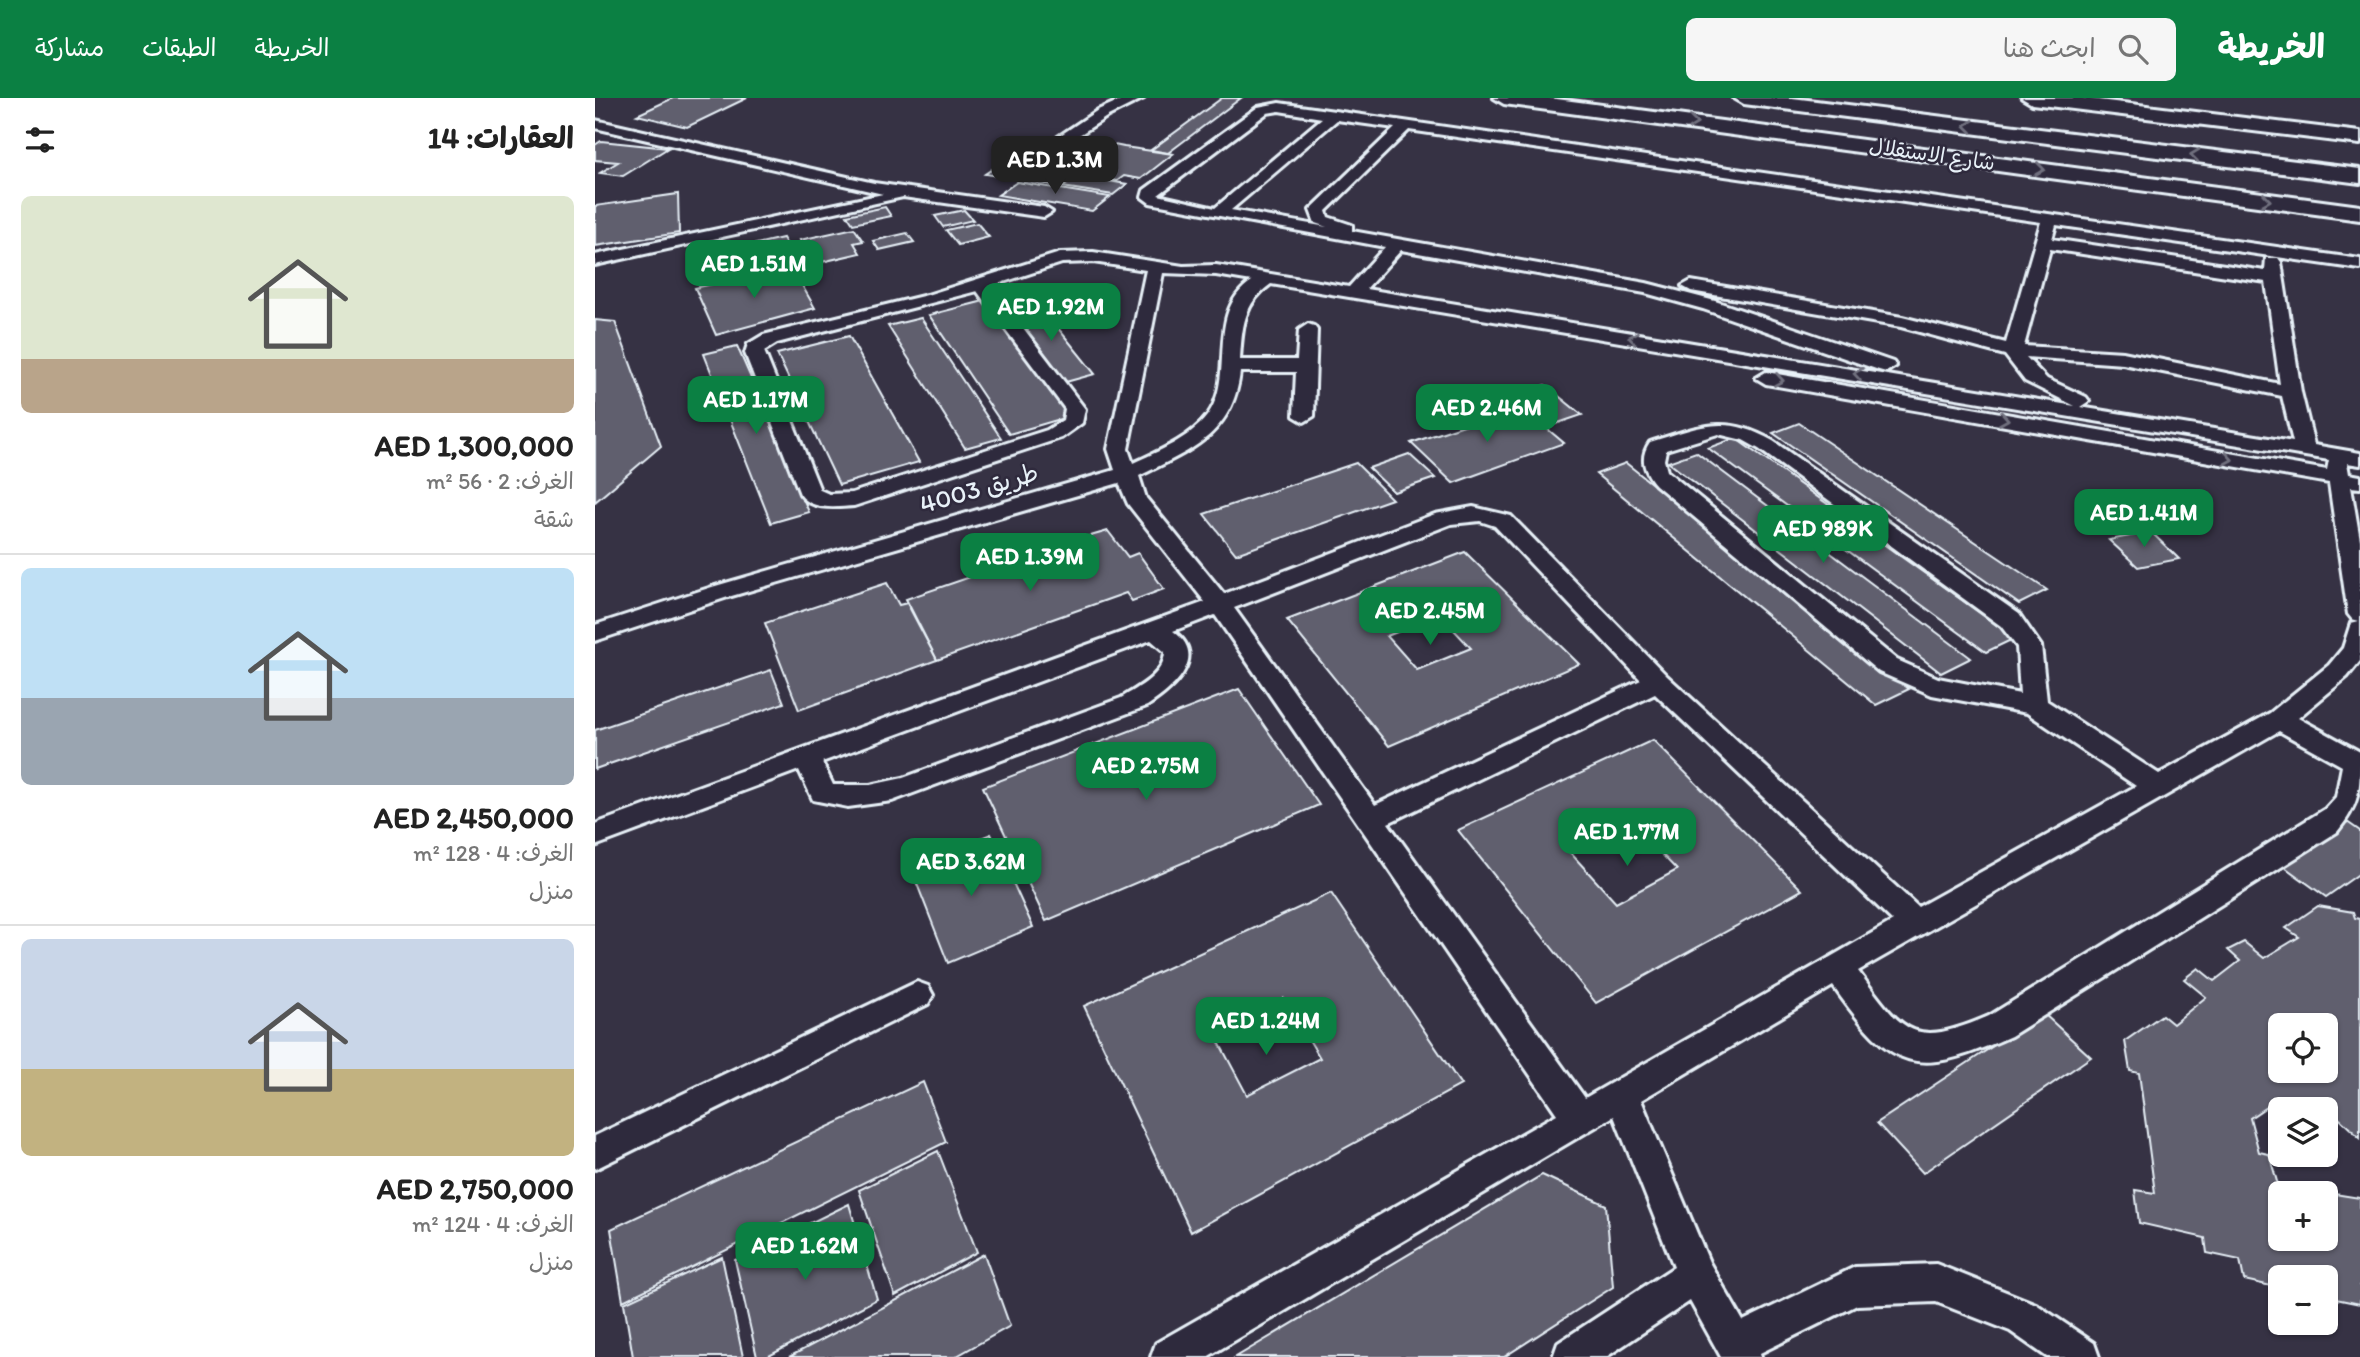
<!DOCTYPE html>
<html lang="ar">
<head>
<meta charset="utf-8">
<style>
  body { margin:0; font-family:Itim,"Playpen Sans Arabic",sans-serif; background:#f6f6f6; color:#222; direction:rtl; height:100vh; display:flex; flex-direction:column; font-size:26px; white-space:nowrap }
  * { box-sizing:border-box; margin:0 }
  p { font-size:23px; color:#767676 }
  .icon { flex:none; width:38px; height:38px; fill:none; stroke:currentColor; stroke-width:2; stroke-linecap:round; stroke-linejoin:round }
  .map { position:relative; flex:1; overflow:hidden; direction:ltr }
  .sheet { display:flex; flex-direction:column; background:#fff; width:595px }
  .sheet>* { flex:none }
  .controls { position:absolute; left:1673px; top:915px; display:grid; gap:14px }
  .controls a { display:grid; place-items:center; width:70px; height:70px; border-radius:10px; background:#fff; box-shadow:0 2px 5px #0004; font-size:35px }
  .price { position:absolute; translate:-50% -60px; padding:0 16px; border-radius:14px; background:#0b8043; color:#fff; font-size:23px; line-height:46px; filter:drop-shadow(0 2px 4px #0008) }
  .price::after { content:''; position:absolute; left:50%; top:42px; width:21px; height:16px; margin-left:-10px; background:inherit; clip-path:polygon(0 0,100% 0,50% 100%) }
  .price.current { background:#222; color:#fff }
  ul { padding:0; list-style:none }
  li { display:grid; align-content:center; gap:14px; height:371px; padding:0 21px }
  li+li { border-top:2px solid #e0e0e0 }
  li span { display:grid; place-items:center; height:217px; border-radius:10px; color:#555 }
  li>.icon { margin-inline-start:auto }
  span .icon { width:126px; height:126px; fill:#fffc; stroke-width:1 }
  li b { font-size:30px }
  h2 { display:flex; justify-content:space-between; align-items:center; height:84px; padding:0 21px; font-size:30px }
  header { display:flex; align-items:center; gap:42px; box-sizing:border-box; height:98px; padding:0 35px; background:#0b8043; color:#fff }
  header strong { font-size:33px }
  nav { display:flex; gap:38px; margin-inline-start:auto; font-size:24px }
  .search { width:490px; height:63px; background:#f6f6f6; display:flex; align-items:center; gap:18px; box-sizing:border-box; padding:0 24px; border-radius:10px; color:#767676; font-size:26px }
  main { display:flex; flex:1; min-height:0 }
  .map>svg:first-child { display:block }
</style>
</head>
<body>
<header>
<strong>الخريطة</strong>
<div class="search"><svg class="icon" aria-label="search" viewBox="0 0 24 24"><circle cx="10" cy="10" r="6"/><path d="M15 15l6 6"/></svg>ابحث هنا</div>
<nav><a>الخريطة</a><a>الطبقات</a><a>مشاركة</a></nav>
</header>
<main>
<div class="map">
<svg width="1765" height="1259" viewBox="0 0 1765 1259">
  <rect width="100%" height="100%" fill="#363244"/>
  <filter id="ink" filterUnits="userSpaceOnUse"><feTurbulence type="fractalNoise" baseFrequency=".0143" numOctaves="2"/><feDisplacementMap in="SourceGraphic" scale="14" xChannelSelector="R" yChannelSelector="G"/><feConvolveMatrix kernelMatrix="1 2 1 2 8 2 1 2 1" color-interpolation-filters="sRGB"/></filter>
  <g filter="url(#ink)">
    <g fill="#605e6e" stroke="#e8f1f8" stroke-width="2" fill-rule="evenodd">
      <polygon points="78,0 152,0 92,29 42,17"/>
      <polygon points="627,0 646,0 573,55 556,52"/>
      <polygon points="6,43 73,50 28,78 5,75 23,64 0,62 0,47"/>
      <polygon points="499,43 529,49 578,56 546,81 529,78 522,83 457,73"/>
      <polygon points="406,65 453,72 478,78 464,88 390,76"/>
      <polygon points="482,78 532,86 518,97 468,89"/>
      <polygon points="422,84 515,99 497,113 403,97"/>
      <polygon points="83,96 84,135 0,148 0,108"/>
      <polygon points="290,109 296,118 258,126 252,117"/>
      <polygon points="369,112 378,122 348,129 340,118"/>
      <polygon points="382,125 394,139 363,147 351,132"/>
      <polygon points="259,130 268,143 259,145 265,155 218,166 205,142"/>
      <polygon points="312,135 319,144 284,152 278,143"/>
      <polygon points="188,140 203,166 152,177 139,151"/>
      <polygon points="196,168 220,210 121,237 100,190"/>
      <polygon points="393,202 479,317 414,336 334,217"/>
      <polygon points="442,204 500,276 467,285 412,212"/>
      <polygon points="326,220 406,340 370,350 293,228"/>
      <polygon points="0,222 20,224 66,348 0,404"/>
      <polygon points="254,238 324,364 244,387 182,256"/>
      <polygon points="142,248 214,414 176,425 109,256"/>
      <polygon points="950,287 987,317 960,326 923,295"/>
      <polygon points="925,308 969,345 858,385 816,345"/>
      <polygon points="1204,325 1452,492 1424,506 1178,335"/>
      <polygon points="1140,340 1420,540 1391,554 1113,350"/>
      <polygon points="1101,354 1376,560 1346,575 1073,364"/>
      <polygon points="814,356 840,380 799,394 774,370"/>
      <polygon points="761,365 797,401 641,456 609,416"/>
      <polygon points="1031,365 1314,591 1281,607 1001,376"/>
      <polygon points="513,433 533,459 543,455 569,491 537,503 531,495 342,562 311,501 428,461 426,458"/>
      <polygon points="1556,434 1584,461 1543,469 1514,442"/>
      <path d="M 870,454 L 984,566 L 794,648 L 692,522 ZM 845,517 L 876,550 L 822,572 L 792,538 Z"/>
      <polygon points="292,485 304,507 312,505 342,562 204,612 170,525"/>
      <polygon points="176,572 189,605 0,671 0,632"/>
      <polygon points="644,591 724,707 451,823 388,689"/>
      <path d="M 1058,642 L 1207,792 L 1001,905 L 863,732 ZM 1033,721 L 1082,772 L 1021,805 L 972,751 Z"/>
      <polygon points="1745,719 1765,733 1765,775 1731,799 1680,762"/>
      <polygon points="396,736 438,829 353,865 315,768"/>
      <path d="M 736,795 L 866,987 L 596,1134 L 489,908 ZM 689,900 L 725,960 L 652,997 L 619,935 Z"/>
      <path d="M 1723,808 L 1758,814 L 1760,820 L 1765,821 L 1765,1040 L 1732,1009 L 1683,1001 L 1655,1020 L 1664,1054 L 1674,1056 L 1683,1087 L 1765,1100 L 1765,1206 L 1731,1199 L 1731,1180 L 1685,1180 L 1685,1190 L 1649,1182 L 1645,1162 L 1612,1155 L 1610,1140 L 1544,1125 L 1540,1092 L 1560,1095 L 1544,975 L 1535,973 L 1530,943 L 1567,917 L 1578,926 L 1611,899 L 1589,881 L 1603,870 L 1619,883 L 1645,863 L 1633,852 L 1649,844 L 1669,860 L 1704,839 L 1691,830 ZM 1685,928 L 1731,928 L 1731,973 L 1685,973 ZM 1685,1096 L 1731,1096 L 1731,1141 L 1685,1141 Z"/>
      <polygon points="1448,915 1496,959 1328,1075 1282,1025"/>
      <polygon points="328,984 351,1044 28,1203 16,1131"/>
      <polygon points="343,1053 382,1154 300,1198 264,1092"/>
      <polygon points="947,1077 1011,1107 1018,1189 909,1259 641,1259"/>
      <polygon points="254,1106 282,1201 172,1259 162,1259 140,1162"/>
      <polygon points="389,1156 415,1228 360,1259 194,1259"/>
      <polygon points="127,1159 148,1259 38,1259 29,1205"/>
    </g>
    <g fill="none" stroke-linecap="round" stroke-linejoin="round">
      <g stroke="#e8f1f8" stroke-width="6">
        <g id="service">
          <polygon points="530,0 549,0 513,18 437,68 427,68 424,65 503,12"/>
          <path d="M 684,5 L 1765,161 L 1765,171 L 1461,127 L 1457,141 L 1670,173 L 1671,160 L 1683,160 L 1686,164 L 1706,294 L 1719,347 L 1765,355 L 1765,367 L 1752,365 L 1754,376 L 1765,378 L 1765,390 L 1756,389 L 1765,442 L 1765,563 L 1752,579 L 1703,620 L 1765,654 C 1765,692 1765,706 1742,734 L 1416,938 C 1320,981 1299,974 1238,888 L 1046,1002 L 1114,1164 L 1148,1223 L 1260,1169 L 1341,1166 L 1441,1206 L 1499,1245 L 1504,1259 L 1452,1259 L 1415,1233 L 1341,1204 L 1262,1207 L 1165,1255 L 1166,1259 L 1126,1259 L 1095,1203 L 1011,1259 L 958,1259 L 963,1245 L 1079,1169 L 1019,1018 L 612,1259 L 556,1259 L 561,1245 L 962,1016 L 620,517 L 578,533 C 615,559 577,592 552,608 L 297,703 L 253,709 L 218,702 L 204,672 L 0,748 L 0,726 L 610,504 L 533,406 L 524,385 L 133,499 L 0,543 L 0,527 L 117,489 L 520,372 L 513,351 L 551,172 L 498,164 L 467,165 L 396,188 L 490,311 L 487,325 L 466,340 L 259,408 C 241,409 217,413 205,396 L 150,255 L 153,246 L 168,237 L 332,197 L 465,155 L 498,154 L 588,168 L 621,167 L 754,189 L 790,149 L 555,105 L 547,99 L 549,92 L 663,9 ZM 684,13 L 727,20 L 620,110 L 563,97 L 672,15 ZM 742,22 L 800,30 L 715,112 L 720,125 L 732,129 L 636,112 ZM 814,32 L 1446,124 L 1411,245 L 1307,219 L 1096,183 L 1087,188 L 1096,193 L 1306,229 L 1410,257 L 1430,283 L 1480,308 L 771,191 L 806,152 L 1050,195 L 1108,211 L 1284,272 L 1291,274 L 1301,268 L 1298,264 L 1120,203 L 1051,185 L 757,133 L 757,127 L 733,119 L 731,113 ZM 1455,151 L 1671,184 L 1685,286 L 1528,254 L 1429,248 ZM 568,175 L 621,177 L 657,183 C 609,215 642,278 612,318 C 594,341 564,353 538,365 L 533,351 ZM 676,186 L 1734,362 L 1732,372 L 1171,274 L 1161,280 L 1171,286 L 1734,385 L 1753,516 L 1757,521 L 1764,523 L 1756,525 L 1748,550 L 1734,567 L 1675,615 L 1564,676 L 1452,603 L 1446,548 L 1424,516 L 1178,343 C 1129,315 1105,329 1055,344 C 1044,360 1049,373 1061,387 L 1284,574 L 1337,597 L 1432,615 L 1541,688 L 1323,809 L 1072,578 L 916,418 L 878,409 L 840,416 L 629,496 L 551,400 L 544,378 C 594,353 638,337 645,274 L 701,274 L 699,318 L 709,324 L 719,318 L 722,232 L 719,228 L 713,226 L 704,232 L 702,262 L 645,262 C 647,230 648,205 676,186 ZM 382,193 L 470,311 L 468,322 L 452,332 L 257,395 L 234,396 L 225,392 L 169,253 L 182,245 ZM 1431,259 L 1528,266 L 1687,298 L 1698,344 L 1485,309 L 1494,303 L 1491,299 L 1452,281 ZM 1123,336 L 1148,342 L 1164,351 L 1406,528 L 1422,549 L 1425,596 L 1343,580 L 1302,562 L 1072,373 L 1069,362 L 1071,352 ZM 885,423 L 900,428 L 1046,582 L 780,707 L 639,510 L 856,426 ZM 556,542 L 570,554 C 569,577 544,589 526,600 L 308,680 L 275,687 L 238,687 L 227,664 ZM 1060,596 L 1298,823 L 990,1000 L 793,725 ZM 1684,633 L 1747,668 L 1741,699 L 1730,711 L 1394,918 C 1317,951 1310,936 1263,873 Z"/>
          <polygon points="0,22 279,85 449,109 457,114 449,119 308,99 0,167 0,157 288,96 0,30"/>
          <polygon points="322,884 333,888 338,897 333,906 0,1071 0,1038"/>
        </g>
      </g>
      <g stroke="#e8f1f8" stroke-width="6">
        <polygon id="minor" points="1427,0 1487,0 1765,34 1765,46 1437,6"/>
      </g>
      <g stroke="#e8f1f8" stroke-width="6">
        <g id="primary">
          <polygon points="899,0 954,0 1765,108 1765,122 909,6"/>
          <polygon points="1139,0 1197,0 1765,71 1765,85 1149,6"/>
        </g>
      </g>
      <use href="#service" fill="#2f2a3d" fill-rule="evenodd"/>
      <use href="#minor" fill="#2f2a3d" fill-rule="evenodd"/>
      <use href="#primary" fill="#2f2a3d" fill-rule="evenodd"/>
    </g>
    <defs><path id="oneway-chevron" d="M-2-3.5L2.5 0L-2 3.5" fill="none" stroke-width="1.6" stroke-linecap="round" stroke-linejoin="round" transform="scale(1.75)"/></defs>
    <g stroke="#70707e">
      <use href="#oneway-chevron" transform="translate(1098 25) rotate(7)"/>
      <use href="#oneway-chevron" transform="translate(1374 28) rotate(-173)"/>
      <use href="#oneway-chevron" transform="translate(1600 57) rotate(-173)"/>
      <use href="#oneway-chevron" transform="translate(1445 71) rotate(8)"/>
      <use href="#oneway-chevron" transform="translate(1671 102) rotate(8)"/>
      <use href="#oneway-chevron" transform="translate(1038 240) rotate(-171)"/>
      <use href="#oneway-chevron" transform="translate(1263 276) rotate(-171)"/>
      <use href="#oneway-chevron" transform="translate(1184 282) rotate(10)"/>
      <use href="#oneway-chevron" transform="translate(1409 321) rotate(10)"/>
      <use href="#oneway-chevron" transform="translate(1633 361) rotate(10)"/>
    </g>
  </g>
  <g text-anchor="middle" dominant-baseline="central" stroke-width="5" stroke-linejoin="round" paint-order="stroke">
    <g font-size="21" fill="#e8f1f8" stroke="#2f2a3d">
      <text transform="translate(1337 56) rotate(8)">شارع الاستقلال</text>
    </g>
    <g font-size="26" fill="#e8f1f8" stroke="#2f2a3d">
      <text transform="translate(384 390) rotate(-16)">طريق 4003</text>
    </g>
  </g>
</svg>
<div class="controls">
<a><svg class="icon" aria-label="locate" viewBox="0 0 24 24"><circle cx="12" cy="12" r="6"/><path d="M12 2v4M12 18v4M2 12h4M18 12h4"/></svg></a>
<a><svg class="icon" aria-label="layers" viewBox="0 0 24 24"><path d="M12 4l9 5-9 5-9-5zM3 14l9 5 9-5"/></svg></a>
<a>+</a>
<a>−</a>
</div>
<b class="price current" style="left:460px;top:98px">AED 1.3M</b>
<b class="price" style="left:159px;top:202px">AED 1.51M</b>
<b class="price" style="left:456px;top:245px">AED 1.92M</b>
<b class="price" style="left:161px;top:338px">AED 1.17M</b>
<b class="price" style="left:892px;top:346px">AED 2.46M</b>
<b class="price" style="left:1549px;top:451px">AED 1.41M</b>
<b class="price" style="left:1228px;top:467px">AED 989K</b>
<b class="price" style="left:435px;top:495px">AED 1.39M</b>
<b class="price" style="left:835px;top:549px">AED 2.45M</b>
<b class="price" style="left:551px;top:704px">AED 2.75M</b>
<b class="price" style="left:1032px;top:770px">AED 1.77M</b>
<b class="price" style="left:376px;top:800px">AED 3.62M</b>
<b class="price" style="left:671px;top:959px">AED 1.24M</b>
<b class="price" style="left:210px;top:1184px">AED 1.62M</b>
</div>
<section class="sheet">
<h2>العقارات: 14<svg class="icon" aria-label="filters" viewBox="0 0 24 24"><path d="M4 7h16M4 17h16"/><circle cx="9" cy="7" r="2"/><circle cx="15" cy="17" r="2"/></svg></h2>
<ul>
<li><span style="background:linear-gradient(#dfe7d0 75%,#b9a48a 0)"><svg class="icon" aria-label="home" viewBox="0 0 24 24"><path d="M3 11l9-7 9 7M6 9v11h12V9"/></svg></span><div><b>AED 1,300,000</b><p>الغرف: 2 · 56 m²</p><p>شقة</p></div></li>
<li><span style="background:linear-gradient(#bfe0f5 60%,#9aa5b1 0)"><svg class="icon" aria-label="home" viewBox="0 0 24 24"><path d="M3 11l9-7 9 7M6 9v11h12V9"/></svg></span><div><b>AED 2,450,000</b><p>الغرف: 4 · 128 m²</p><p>منزل</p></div></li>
<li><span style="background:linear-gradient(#c9d6e8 60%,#c2b280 0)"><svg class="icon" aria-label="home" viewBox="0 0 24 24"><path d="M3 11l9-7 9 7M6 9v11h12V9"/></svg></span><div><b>AED 2,750,000</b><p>الغرف: 4 · 124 m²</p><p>منزل</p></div></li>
</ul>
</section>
</main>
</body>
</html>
